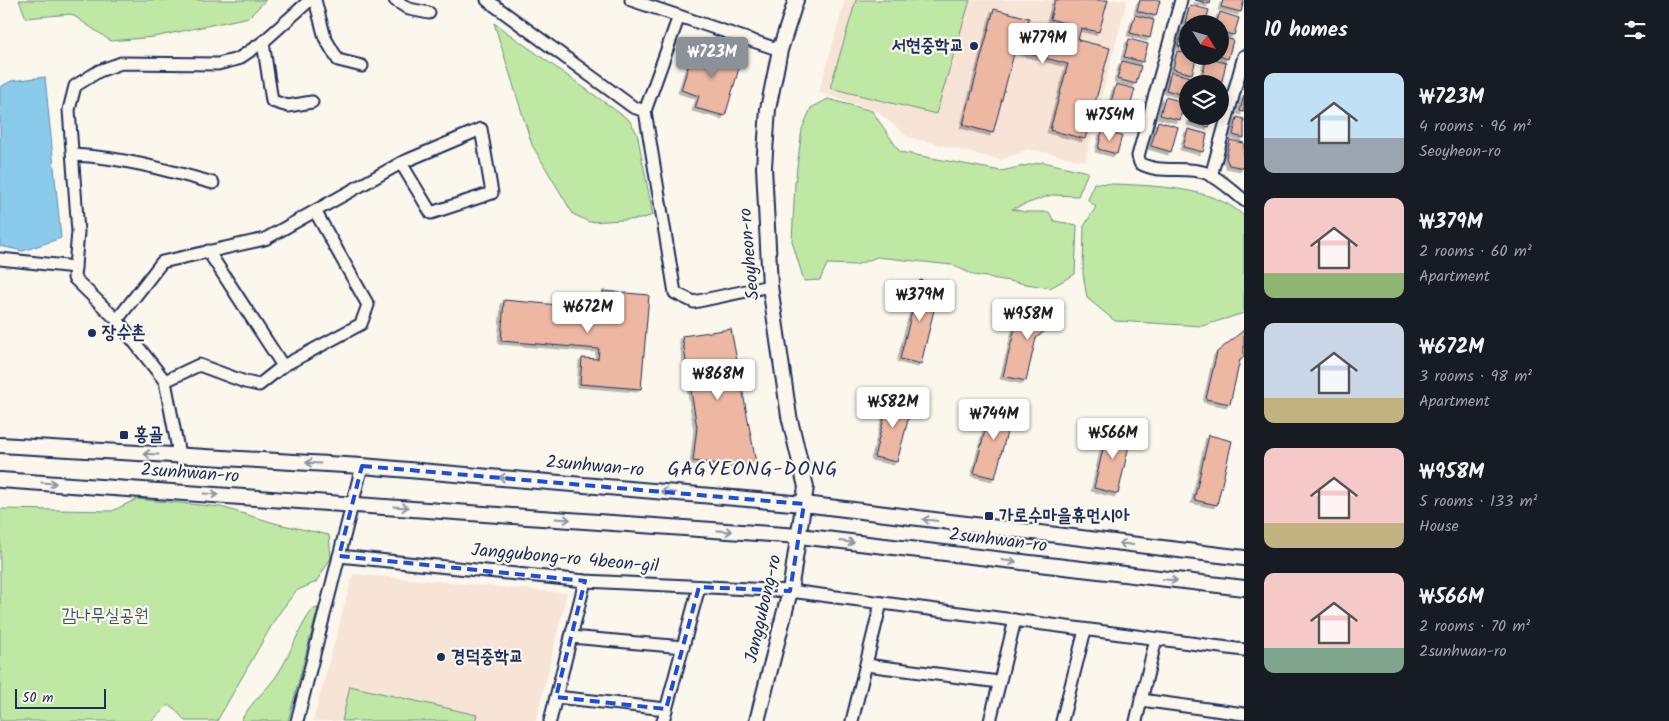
<!DOCTYPE html>
<html lang="en">
<head>
<meta charset="utf-8">
<style>
  body { margin:0; font-family:Kalam,"Poor Story",sans-serif; background:#242831; color:#f1f3f6; height:100vh; display:flex; flex-direction:column; font-size:19px; white-space:nowrap }
  * { box-sizing:border-box; margin:0 }
  p { font-size:16px; color:#9ea1a6 }
  .icon { flex:none; width:28px; height:28px; fill:none; stroke:currentColor; stroke-width:2; stroke-linecap:round; stroke-linejoin:round }
  .map { position:relative; flex:1; overflow:hidden }
  .side { display:flex; flex-direction:column; background:#171b24; width:425px }
  .side>* { flex:none }
  .needle { width:32px; rotate:127deg }
  .buttons { position:absolute; left:1179px; top:15px; display:grid; gap:10px }
  .buttons a { display:grid; place-items:center; width:50px; height:50px; border-radius:50%; background:#171b24; box-shadow:0 2px 12px #0003; font-size:25px }
  .scale { position:absolute; left:15px; bottom:12px; width:91px; box-sizing:border-box; padding-left:5px; border:2px solid #1b2f5e; border-top:0; font-size:14px; line-height:18px; white-space:nowrap; color:#1b2f5e; -webkit-text-stroke:4px #fbf7ec; paint-order:stroke }
  .price { position:absolute; translate:-50% -42px; padding:0 11px; border-radius:5px; background:#fff; color:#222; font-size:16px; line-height:32px; filter:drop-shadow(0 1px 2px #0008) }
  .price::after { content:''; position:absolute; left:50%; top:30px; width:15px; height:11px; margin-left:-8px; background:inherit; clip-path:polygon(0 0,100% 0,50% 100%) }
  .price.selected { background:#8c9099; color:#fff }
  ul { padding:0; list-style:none }
  li { display:flex; align-items:center; gap:15px; height:125px; padding:0 20px }
  li span { display:grid; place-items:center; flex:none; width:140px; height:100px; border-radius:10px; color:#555 }
  li>.icon { margin-inline-start:auto }
  span .icon { width:60px; height:60px; fill:#fffc; stroke-width:1 }
  li b { font-size:21px }
  h2 { display:flex; justify-content:space-between; align-items:center; height:60px; padding:0 20px; font-size:21px }
  main { display:flex; flex:1; min-height:0 }
  .map>svg:first-child { display:block }
</style>
</head>
<body>
<main>
<div class="map">
<svg width="1244" height="721" viewBox="0 0 1244 721">
  <defs>
    <filter id="shadow"><feDropShadow dx="-3" dy="3" stdDeviation="0" flood-color="#0004"/></filter>
  </defs>
  <rect width="100%" height="100%" fill="#fbf7ec"/>
  <filter id="ink" filterUnits="userSpaceOnUse"><feTurbulence type="fractalNoise" baseFrequency=".02" numOctaves="2"/><feDisplacementMap in="SourceGraphic" scale="10" xChannelSelector="R" yChannelSelector="G"/><feConvolveMatrix kernelMatrix="1 2 1 2 8 2 1 2 1" color-interpolation-filters="sRGB"/></filter>
  <g filter="url(#ink)">
    <g fill="#f7e4d6">
      <polygon points="845,0 1127,0 1085,161 1029,149 1001,160 908,137 878,112 819,92"/>
      <polygon points="353,574 567,593 536,721 313,721"/>
    </g>
    <g fill="#bfe8a4" stroke="#6d8c81">
      <polygon points="19,0 266,0 249,17 154,37 111,41 71,14 26,18"/>
      <polygon points="856,0 970,0 936,114 830,88"/>
      <polygon points="494,23 629,120 637,133 653,215 641,219 589,222 573,214 532,145"/>
      <polygon points="828,99 872,111 900,152 1001,171 1043,162 1088,172 1078,196 1051,195 1012,209 1025,212 1049,212 1054,221 1077,225 1075,274 1050,288 974,275 952,265 877,257 856,265 827,264 820,280 804,281 792,241 795,183 802,129 811,108"/>
      <path d="M 1094,183 C 1139,186 1210,183 1244,216 L 1244,313 L 1202,326 L 1115,321 L 1087,298 L 1083,273 L 1084,226 L 1096,207 L 1088,200 Z"/>
      <polygon points="137,499 221,507 278,524 329,535 331,558 316,582 296,591 277,616 217,721 185,721 175,709 168,705 152,721 0,721 0,509 112,511"/>
      <path d="M 318,608 L 288,721 L 241,721 C 250,702 268,690 279,672 C 292,652 298,628 313,609 Z"/>
      <polygon points="350,686 477,715 475,721 342,721"/>
    </g>
    <polygon fill="#8acaeb" stroke="#5e8cb3" points="45,77 61,238 23,251 0,246 0,87 11,81"/>
    <g fill="#edb7a1" stroke="#1b2f5e" filter="url(#shadow)">
      <polygon points="1055,0 1108,0 1099,32 1081,28 1078,40 1110,48 1085,139 1050,130 1068,64 1015,50 993,133 963,125 994,9 1029,18 1027,29 1064,38 1068,24 1050,19"/>
      <polygon points="1140,0 1160,0 1156,16 1137,11"/>
      <polygon points="1195,0 1211,0 1210,4"/>
      <polygon points="1223,0 1244,0 1241,12 1221,7"/>
      <polygon points="1190,5 1209,10 1205,24 1185,23"/>
      <polygon points="1220,12 1239,18 1234,35 1220,32 1220,24 1216,24"/>
      <polygon points="1135,15 1154,20 1150,38 1130,33"/>
      <polygon points="1183,28 1188,29 1188,49 1178,46"/>
      <polygon points="1220,37 1233,40 1228,59 1219,56"/>
      <polygon points="1129,39 1148,44 1143,62 1124,57"/>
      <polygon points="700,45 742,58 725,116 695,108 699,96 681,90 693,51"/>
      <polygon points="1177,51 1188,54 1188,56 1197,56 1192,74 1173,69"/>
      <polygon points="1207,58 1226,63 1222,81 1202,76"/>
      <polygon points="1122,61 1141,66 1136,84 1117,79"/>
      <polygon points="1171,72 1190,77 1186,96 1166,90"/>
      <polygon points="1202,80 1216,84 1201,84"/>
      <polygon points="1116,84 1135,89 1130,107 1111,102"/>
      <polygon points="1244,95 1244,112 1240,111"/>
      <polygon points="1165,97 1184,102 1180,120 1160,115"/>
      <polygon points="1109,107 1129,112 1124,130 1104,125"/>
      <polygon points="1192,116 1212,116 1209,127 1190,122"/>
      <polygon points="1237,117 1244,119 1244,138 1233,135"/>
      <polygon points="1158,121 1178,127 1171,152 1151,146"/>
      <polygon points="1188,129 1207,134 1203,152 1183,147"/>
      <polygon points="1102,131 1122,136 1117,154 1098,149"/>
      <polygon points="1230,140 1244,143 1244,168 1229,165 1226,158"/>
      <polygon points="920,280 940,285 921,364 900,359"/>
      <polygon points="603,291 649,295 641,389 580,384 582,358 598,359 599,349 501,341 504,300 602,309"/>
      <polygon points="1049,301 1062,317 1036,338 1026,381 1003,376 1015,328"/>
      <polygon points="731,329 757,468 693,461 697,427 682,336"/>
      <polygon points="1244,330 1244,357 1240,360 1230,404 1206,399 1217,352"/>
      <polygon points="890,395 913,401 897,462 874,457"/>
      <polygon points="992,404 1013,409 995,478 974,473"/>
      <polygon points="1108,427 1132,432 1118,494 1094,488"/>
      <polygon points="1209,435 1232,441 1217,505 1194,500"/>
    </g>
    <g fill="none" stroke-linecap="round" stroke-linejoin="round">
      <g stroke="#1b2f5e" stroke-width="15">
        <g id="minor">
          <polyline points="315,0 325,38 338,60 362,66"/>
          <polyline points="395,0 409,9 429,13"/>
          <polyline points="487,0 633,107 645,111"/>
          <polyline points="631,0 780,50"/>
          <path d="M 1181,0 L 1138,156 L 1140,163 C 1160,175 1185,165 1206,173 C 1220,178 1232,191 1244,200"/>
          <polyline points="679,16 645,111 675,293 694,302 770,286"/>
          <polyline points="263,42 272,101 288,106 312,102"/>
          <path d="M 73,155 C 121,157 167,170 213,183"/>
          <polyline points="1211,176 1244,56"/>
          <polyline points="315,211 401,163 481,129 492,193 431,213 401,163"/>
          <polyline points="208,251 283,366"/>
          <polyline points="0,259 75,267"/>
          <polyline points="117,320 162,262 265,239 315,211 368,305 361,324 283,366 259,385 245,382 199,365 165,381"/>
          <polyline points="179,455 165,381 117,320 74,278 78,232 69,110 75,86 99,71 121,63 218,64 238,59 263,42 310,0"/>
          <polyline points="339,556 585,581 790,591 1244,650"/>
          <polyline points="571,637 683,647"/>
          <polyline points="866,665 999,682"/>
          <polyline points="556,697 666,709"/>
          <polyline points="1141,700 1244,714"/>
          <polyline points="297,721 362,466"/>
          <polyline points="550,721 585,581"/>
          <polyline points="663,721 699,587"/>
          <polyline points="852,721 881,603"/>
          <polyline points="990,721 1015,620"/>
          <polyline points="1062,721 1085,630"/>
          <polyline points="1136,721 1156,639"/>
        </g>
      </g>
      <g stroke="#1b2f5e" stroke-width="18">
        <g id="tertiary">
          <polyline points="0,445 362,466 804,504 1244,558"/>
          <polyline points="0,480 799,536 1244,588"/>
          <polyline points="757,721 790,591 806,487 789,416 770,286 764,167 768,109 780,50 796,0"/>
        </g>
      </g>
      <use href="#minor" stroke="#fbf7ec" stroke-width="11"/>
      <use href="#tertiary" stroke="#fbf7ec" stroke-width="14"/>
    </g>
    <defs><path id="oneway-shaft" d="M-6 0H5M1.5-3L5.5 0L1.5 3" fill="none" stroke-width="1.6" stroke-linecap="round" stroke-linejoin="round" transform="scale(1.25)"/></defs>
    <g stroke="#8b93a5">
      <use href="#oneway-shaft" transform="translate(151 454) rotate(-177)"/>
      <use href="#oneway-shaft" transform="translate(313 463) rotate(-177)"/>
      <use href="#oneway-shaft" transform="translate(506 478) rotate(-175)"/>
      <use href="#oneway-shaft" transform="translate(49 483) rotate(4)"/>
      <use href="#oneway-shaft" transform="translate(668 492) rotate(-175)"/>
      <use href="#oneway-shaft" transform="translate(211 494) rotate(4)"/>
      <use href="#oneway-shaft" transform="translate(401 507) rotate(4)"/>
      <use href="#oneway-shaft" transform="translate(563 519) rotate(4)"/>
      <use href="#oneway-shaft" transform="translate(930 520) rotate(-173)"/>
      <use href="#oneway-shaft" transform="translate(725 531) rotate(4)"/>
      <use href="#oneway-shaft" transform="translate(847 542) rotate(7)"/>
      <use href="#oneway-shaft" transform="translate(1126 544) rotate(-173)"/>
      <use href="#oneway-shaft" transform="translate(1009 561) rotate(7)"/>
      <use href="#oneway-shaft" transform="translate(1170 580) rotate(7)"/>
    </g>
  </g>
  <path fill="none" stroke="#1d4ed8" stroke-width="4" stroke-dasharray="10 6" stroke-linejoin="round" d="M 362,466 L 804,504 L 790,591 L 699,587 L 666,709 L 556,697 L 585,581 L 339,556 Z"/>
  <g fill="#1b2f5e" stroke="#fbf7ec" stroke-width="2">
    <circle cx="974" cy="46" r="5"/>
    <circle cx="92" cy="333" r="5"/>
    <rect x="119" y="430" width="10" height="10" rx="2.5"/>
    <rect x="984" y="511" width="10" height="10" rx="2.5"/>
    <circle cx="441" cy="657" r="5"/>
  </g>
  <g text-anchor="middle" dominant-baseline="central" stroke-width="4.5" stroke-linejoin="round" paint-order="stroke">
    <g font-size="18" font-weight="bold" fill="#1b2f5e" stroke="#fbf7ec" text-anchor="start">
      <text x="964" y="46" text-anchor="end">서현중학교</text>
      <text x="102" y="333">장수촌</text>
      <text x="134" y="435">홍골</text>
      <text x="999" y="516">가로수마을휴먼시아</text>
      <text x="451" y="657">경덕중학교</text>
    </g>
    <g font-size="18" fill="#1b2f5e" stroke="#fbf7ec">
      <text transform="translate(750 254) rotate(-95)">Seoyheon-ro</text>
      <text transform="translate(595 467) rotate(5)">2sunhwan-ro</text>
      <text transform="translate(190 474) rotate(4)">2sunhwan-ro</text>
      <text transform="translate(998 541) rotate(7)">2sunhwan-ro</text>
      <text transform="translate(565 559) rotate(5)">Janggubong-ro 4beon-gil</text>
      <text transform="translate(764 609) rotate(-77)">Janggubong-ro</text>
    </g>
    <g font-size="18" fill="#3c546c" stroke="#fbf7ec">
      <text x="105" y="616">감나무실공원</text>
    </g>
    <g font-size="20" letter-spacing="1" fill="#1b2f5e" stroke="#fbf7ec">
      <text x="753" y="470">GAGYEONG-DONG</text>
    </g>
  </g>
</svg>
<div class="buttons">
<a><svg class="needle" viewBox="-14 -14 28 28"><path d="M0-13l5 13h-10z" fill="#e53935"/><path d="M0 13l5-13h-10z" fill="#9ea1a6"/></svg></a>
<a><svg class="icon" aria-label="layers" viewBox="0 0 24 24"><path d="M12 4l9 5-9 5-9-5zM3 14l9 5 9-5"/></svg></a>
</div>
<div class="scale">50 m</div>
<b class="price" style="left:1043px;top:65px">₩779M</b>
<b class="price selected" style="left:712px;top:79px">₩723M</b>
<b class="price" style="left:1110px;top:142px">₩754M</b>
<b class="price" style="left:920px;top:322px">₩379M</b>
<b class="price" style="left:588px;top:334px">₩672M</b>
<b class="price" style="left:1028px;top:341px">₩958M</b>
<b class="price" style="left:718px;top:401px">₩868M</b>
<b class="price" style="left:893px;top:429px">₩582M</b>
<b class="price" style="left:994px;top:441px">₩744M</b>
<b class="price" style="left:1113px;top:460px">₩566M</b>
</div>
<section class="side">
<h2>10 homes<svg class="icon" aria-label="filters" viewBox="0 0 24 24"><path d="M4 7h16M4 17h16"/><circle cx="9" cy="7" r="2"/><circle cx="15" cy="17" r="2"/></svg></h2>
<ul>
<li><span style="background:linear-gradient(#bfe0f5 65%,#9aa5b1 0)"><svg class="icon" aria-label="home" viewBox="0 0 24 24"><path d="M3 11l9-7 9 7M6 9v11h12V9"/></svg></span><div><b>₩723M</b><p>4 rooms · 96 m²</p><p>Seoyheon-ro</p></div></li>
<li><span style="background:linear-gradient(#f6c9c9 75%,#8fb573 0)"><svg class="icon" aria-label="home" viewBox="0 0 24 24"><path d="M3 11l9-7 9 7M6 9v11h12V9"/></svg></span><div><b>₩379M</b><p>2 rooms · 60 m²</p><p>Apartment</p></div></li>
<li><span style="background:linear-gradient(#c9d6e8 75%,#c2b280 0)"><svg class="icon" aria-label="home" viewBox="0 0 24 24"><path d="M3 11l9-7 9 7M6 9v11h12V9"/></svg></span><div><b>₩672M</b><p>3 rooms · 98 m²</p><p>Apartment</p></div></li>
<li><span style="background:linear-gradient(#f6c9c9 75%,#c2b280 0)"><svg class="icon" aria-label="home" viewBox="0 0 24 24"><path d="M3 11l9-7 9 7M6 9v11h12V9"/></svg></span><div><b>₩958M</b><p>5 rooms · 133 m²</p><p>House</p></div></li>
<li><span style="background:linear-gradient(#f6c9c9 75%,#7fa58c 0)"><svg class="icon" aria-label="home" viewBox="0 0 24 24"><path d="M3 11l9-7 9 7M6 9v11h12V9"/></svg></span><div><b>₩566M</b><p>2 rooms · 70 m²</p><p>2sunhwan-ro</p></div></li>
</ul>
</section>
</main>
</body>
</html>
